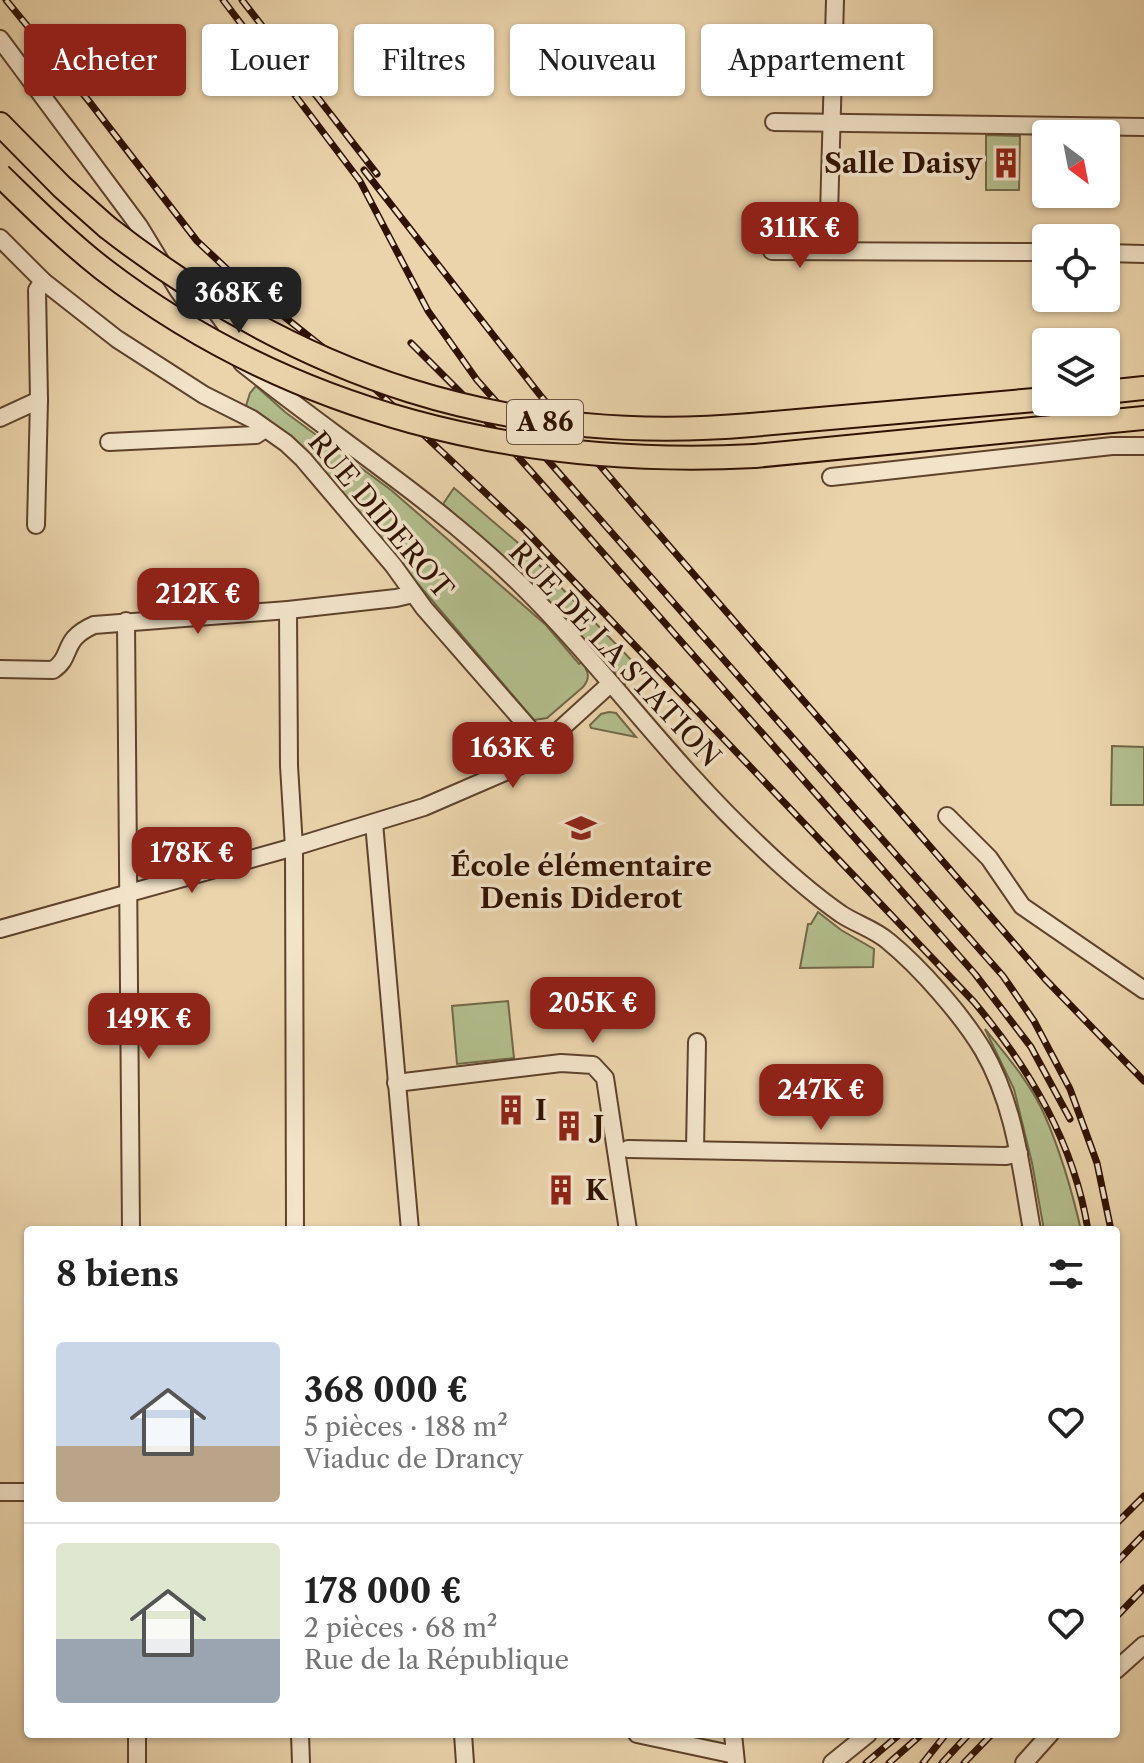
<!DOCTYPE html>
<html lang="fr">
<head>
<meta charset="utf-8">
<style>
  body { margin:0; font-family:"Libre Caslon Text",serif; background:#f2f2f2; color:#222; height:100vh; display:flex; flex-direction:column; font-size:30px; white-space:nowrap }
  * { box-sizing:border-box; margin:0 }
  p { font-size:26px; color:#767676 }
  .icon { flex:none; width:44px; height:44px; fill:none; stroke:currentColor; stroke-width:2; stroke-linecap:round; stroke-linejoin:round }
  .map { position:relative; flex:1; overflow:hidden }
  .panel { position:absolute; left:24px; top:1226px; width:1096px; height:512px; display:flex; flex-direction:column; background:#fff; border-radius:8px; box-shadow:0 2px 6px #0004 }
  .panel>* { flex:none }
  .guide { position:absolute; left:24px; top:24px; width:1096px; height:72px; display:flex; gap:16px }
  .needle { width:52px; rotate:148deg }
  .buttons { position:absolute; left:1032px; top:120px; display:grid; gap:16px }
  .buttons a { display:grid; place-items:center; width:88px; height:88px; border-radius:8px; background:#fff; box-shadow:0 2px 6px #0004; font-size:40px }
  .price { position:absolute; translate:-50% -68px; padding:0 18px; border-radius:16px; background:#8f2418; color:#fff; font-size:26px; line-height:52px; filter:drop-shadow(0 2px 4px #0008) }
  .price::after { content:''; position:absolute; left:50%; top:48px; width:24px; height:18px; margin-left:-12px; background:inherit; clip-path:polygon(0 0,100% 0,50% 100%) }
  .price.active { background:#222; color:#fff }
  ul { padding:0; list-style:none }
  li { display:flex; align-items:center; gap:24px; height:200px; padding:0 32px }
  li+li { border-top:2px solid #e0e0e0 }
  li span { display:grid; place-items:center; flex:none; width:224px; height:160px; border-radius:8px; color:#555 }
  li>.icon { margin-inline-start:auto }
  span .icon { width:96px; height:96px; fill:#fffc; stroke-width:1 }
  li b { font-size:34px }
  h2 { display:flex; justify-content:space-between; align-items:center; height:96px; padding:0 32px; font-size:34px }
  .chip { padding:0 28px; border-radius:8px; background:#fff; box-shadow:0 2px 6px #0004; font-size:28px; line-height:72px }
  .chip.active { background:#8f2418; color:#fff }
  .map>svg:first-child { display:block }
</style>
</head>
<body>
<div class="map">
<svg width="1144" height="1763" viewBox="0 0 1144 1763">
  <rect width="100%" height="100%" fill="#ebd4ac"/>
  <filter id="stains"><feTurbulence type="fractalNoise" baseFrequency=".0025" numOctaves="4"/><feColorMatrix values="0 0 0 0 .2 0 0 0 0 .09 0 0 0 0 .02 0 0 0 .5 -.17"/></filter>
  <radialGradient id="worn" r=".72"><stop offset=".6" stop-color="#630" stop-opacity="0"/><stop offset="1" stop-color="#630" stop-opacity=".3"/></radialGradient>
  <g fill="#b3be8d" stroke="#726848" stroke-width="2">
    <polygon points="986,135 1020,136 1019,190 986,190"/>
    <path d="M 256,386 L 285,412 L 391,490 L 546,625 L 579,664 L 582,662 C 588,671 591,678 583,687 L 547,718 L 534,720 L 308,455 L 246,406 L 250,393 Z"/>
    <polygon points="454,488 517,542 640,669 625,684 524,575 443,504"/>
    <polygon points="609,712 616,713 636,737 591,728 590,725 601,714"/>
    <polygon points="1112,746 1144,747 1144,805 1111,805"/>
    <polygon points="818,912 841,930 874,949 873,967 800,968 808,924 811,924"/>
    <polygon points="508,1001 514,1058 457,1064 452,1006"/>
    <path d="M 985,1029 C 1007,1056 1031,1084 1045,1116 C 1061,1153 1072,1191 1081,1230 L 1044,1230 L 1032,1163 L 1014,1089 Z"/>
  </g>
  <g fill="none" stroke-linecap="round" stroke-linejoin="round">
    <g stroke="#5f422c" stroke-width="20">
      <g id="minor">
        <polyline points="0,39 139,226 178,290 210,334"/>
        <polyline points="774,122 1144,127"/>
        <polyline points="0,238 43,281 117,339 204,395 252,419 286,443 303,459 393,565 424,608 542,743"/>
        <polyline points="828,250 835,0"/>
        <polyline points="772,251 1046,252"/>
        <polyline points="1106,253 1144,254"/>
        <path d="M 242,363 C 335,438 436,501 521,585 C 604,667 672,764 758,844 C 784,869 811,893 841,914 C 856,924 874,929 888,941 C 920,967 962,1015 983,1050 C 1015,1105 1021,1169 1032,1230"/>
        <polyline points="0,418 39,400"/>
        <polyline points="109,442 256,435 265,429"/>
        <polyline points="831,477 1112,446 1144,446"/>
        <polyline points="36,525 39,400 37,290 43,281"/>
        <polyline points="288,610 289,766 294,847 295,1230"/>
        <polyline points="126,621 131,1230"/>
        <path d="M 0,669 L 53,670 C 74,656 60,640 94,625 L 288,610 L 396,598 L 413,594"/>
        <polyline points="947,816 989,858 1022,906 1144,990"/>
        <polyline points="374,823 410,1230"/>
        <polyline points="0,929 294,847 424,807 521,765 610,684"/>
        <polyline points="396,1083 561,1063 593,1065 605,1078 628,1230"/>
        <polyline points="628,1149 1006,1156 1019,1153"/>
        <polyline points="695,1149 697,1042"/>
        <polyline points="0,1492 28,1492"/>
        <polyline points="1116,1670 1144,1645"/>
        <polyline points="137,1734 137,1763"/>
        <polyline points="300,1734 301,1763"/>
        <polyline points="463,1734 465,1763"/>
        <polyline points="637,1734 735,1755"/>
        <polyline points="733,1734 736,1763"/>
        <polyline points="832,1763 868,1734"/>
        <polyline points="1024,1763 1050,1734"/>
      </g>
    </g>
    <g stroke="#301202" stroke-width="26">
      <g id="highway">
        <polyline points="0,124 62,187 107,227"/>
        <polyline points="1106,392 1144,388"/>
        <polyline points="751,425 1046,399"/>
        <polyline points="755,456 1144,418"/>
      </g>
    </g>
    <use href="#minor" stroke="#f2e3c9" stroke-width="16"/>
    <use href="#highway" stroke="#ebd4ac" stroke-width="22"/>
    <g stroke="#301202" stroke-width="7">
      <g id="rail">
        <path d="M 6,0 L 88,100 L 197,241 L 243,284 L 374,388 L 526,531 L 974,1002 C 1030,1069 1074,1143 1088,1230"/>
        <polyline points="223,0 360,181 428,311 477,380 1003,976 1034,1021 1070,1089 1097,1163 1111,1230"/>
        <polyline points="242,0 377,174"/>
        <polyline points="364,170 540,395 631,502 1045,979 1144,1081"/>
        <polyline points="411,343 467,399 975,974 1031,1047 1070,1119"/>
        <polyline points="1116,1284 1116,1322"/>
        <polyline points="1116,1524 1144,1496"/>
        <polyline points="1116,1563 1144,1534"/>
        <polyline points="1116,1617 1144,1588"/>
        <polyline points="866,1763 900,1734"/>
        <polyline points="889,1763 922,1734"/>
        <polyline points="923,1763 946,1734"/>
        <polyline points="942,1763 969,1734"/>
        <polyline points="964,1763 992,1734"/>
      </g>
    </g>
    <use href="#rail" stroke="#f2e3c9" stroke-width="4" stroke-dasharray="12" stroke-linecap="butt"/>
    <g stroke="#301202" stroke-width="26" stroke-linecap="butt">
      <g id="highway-bridge">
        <path d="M 0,175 C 33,207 66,240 103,269 C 292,414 520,468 755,456"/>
        <path d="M 107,227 C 301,378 505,446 751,425"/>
      </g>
    </g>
    <use href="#highway-bridge" stroke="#ebd4ac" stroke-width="22"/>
  </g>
  <defs>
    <g id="building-bare" transform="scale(2.4)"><path d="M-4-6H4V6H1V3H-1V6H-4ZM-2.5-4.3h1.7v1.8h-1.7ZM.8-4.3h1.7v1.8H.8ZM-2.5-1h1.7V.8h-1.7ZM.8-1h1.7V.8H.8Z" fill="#8f2418" stroke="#f2e3c9" stroke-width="2.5" paint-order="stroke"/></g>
    <g id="school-bare" transform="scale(2.4)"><path d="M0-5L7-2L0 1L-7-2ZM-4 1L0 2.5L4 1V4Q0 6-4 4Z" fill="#8f2418" stroke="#f2e3c9" stroke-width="2.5" paint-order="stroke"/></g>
  </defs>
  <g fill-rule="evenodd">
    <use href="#building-bare" x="1006" y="163"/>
    <use href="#school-bare" x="581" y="828"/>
    <use href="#building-bare" x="511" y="1110"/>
    <use href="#building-bare" x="569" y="1126"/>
    <use href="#building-bare" x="561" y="1190"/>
  </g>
  <g text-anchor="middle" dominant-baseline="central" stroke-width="7" stroke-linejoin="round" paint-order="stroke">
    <rect fill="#f2e3c9" stroke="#6a513e" stroke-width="2" x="507" y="400" width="76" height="44" rx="6"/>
    <g font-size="26" font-weight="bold" fill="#301202">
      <text x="545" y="422">A 86</text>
    </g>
    <g font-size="28" font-weight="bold" fill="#301202" stroke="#f2e3c9" text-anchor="start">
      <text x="982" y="163" text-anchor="end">Salle Daisy</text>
      <text x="581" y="866" text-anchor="middle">École élémentaire<tspan x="581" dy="32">Denis Diderot</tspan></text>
      <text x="535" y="1110">I</text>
      <text x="593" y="1126">J</text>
      <text x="585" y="1190">K</text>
    </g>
    <g font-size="28" fill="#301202" stroke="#f2e3c9">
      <text transform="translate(381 515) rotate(50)">RUE DIDEROT</text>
      <text transform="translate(615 654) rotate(47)">RUE DE LA STATION</text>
    </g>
  </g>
  <rect width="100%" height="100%" filter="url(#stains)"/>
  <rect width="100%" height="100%" fill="url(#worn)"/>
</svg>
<div class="buttons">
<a><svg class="needle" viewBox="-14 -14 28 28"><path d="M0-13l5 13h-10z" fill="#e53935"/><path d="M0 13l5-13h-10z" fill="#767676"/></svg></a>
<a><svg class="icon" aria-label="locate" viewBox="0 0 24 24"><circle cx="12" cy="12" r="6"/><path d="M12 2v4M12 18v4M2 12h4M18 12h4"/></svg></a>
<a><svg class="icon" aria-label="layers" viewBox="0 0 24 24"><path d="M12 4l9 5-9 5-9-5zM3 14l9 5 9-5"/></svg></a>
</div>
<b class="price" style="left:800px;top:270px">311K €</b>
<b class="price active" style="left:239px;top:335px">368K €</b>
<b class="price" style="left:198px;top:636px">212K €</b>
<b class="price" style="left:513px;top:790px">163K €</b>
<b class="price" style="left:192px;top:895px">178K €</b>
<b class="price" style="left:593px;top:1045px">205K €</b>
<b class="price" style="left:149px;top:1061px">149K €</b>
<b class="price" style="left:821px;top:1132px">247K €</b>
<div class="guide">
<a class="chip active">Acheter</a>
<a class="chip">Louer</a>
<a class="chip">Filtres</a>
<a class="chip">Nouveau</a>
<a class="chip">Appartement</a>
</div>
<section class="panel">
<h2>8 biens<svg class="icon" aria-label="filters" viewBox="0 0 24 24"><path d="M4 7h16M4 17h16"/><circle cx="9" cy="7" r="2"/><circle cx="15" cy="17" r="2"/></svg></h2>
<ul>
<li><span style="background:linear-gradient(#c9d6e8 65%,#b9a48a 0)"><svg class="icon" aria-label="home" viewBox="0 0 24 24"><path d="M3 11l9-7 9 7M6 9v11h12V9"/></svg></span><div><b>368 000 €</b><p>5 pièces · 188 m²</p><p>Viaduc de Drancy</p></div><svg class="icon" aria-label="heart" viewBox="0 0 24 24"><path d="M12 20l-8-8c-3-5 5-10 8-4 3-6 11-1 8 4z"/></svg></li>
<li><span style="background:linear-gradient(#dfe7d0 60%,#9aa5b1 0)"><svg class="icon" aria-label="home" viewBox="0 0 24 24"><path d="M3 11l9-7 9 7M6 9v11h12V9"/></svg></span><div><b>178 000 €</b><p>2 pièces · 68 m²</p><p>Rue de la République</p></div><svg class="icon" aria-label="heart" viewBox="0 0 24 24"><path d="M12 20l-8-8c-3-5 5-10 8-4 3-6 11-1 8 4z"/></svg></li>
</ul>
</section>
</div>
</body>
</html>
